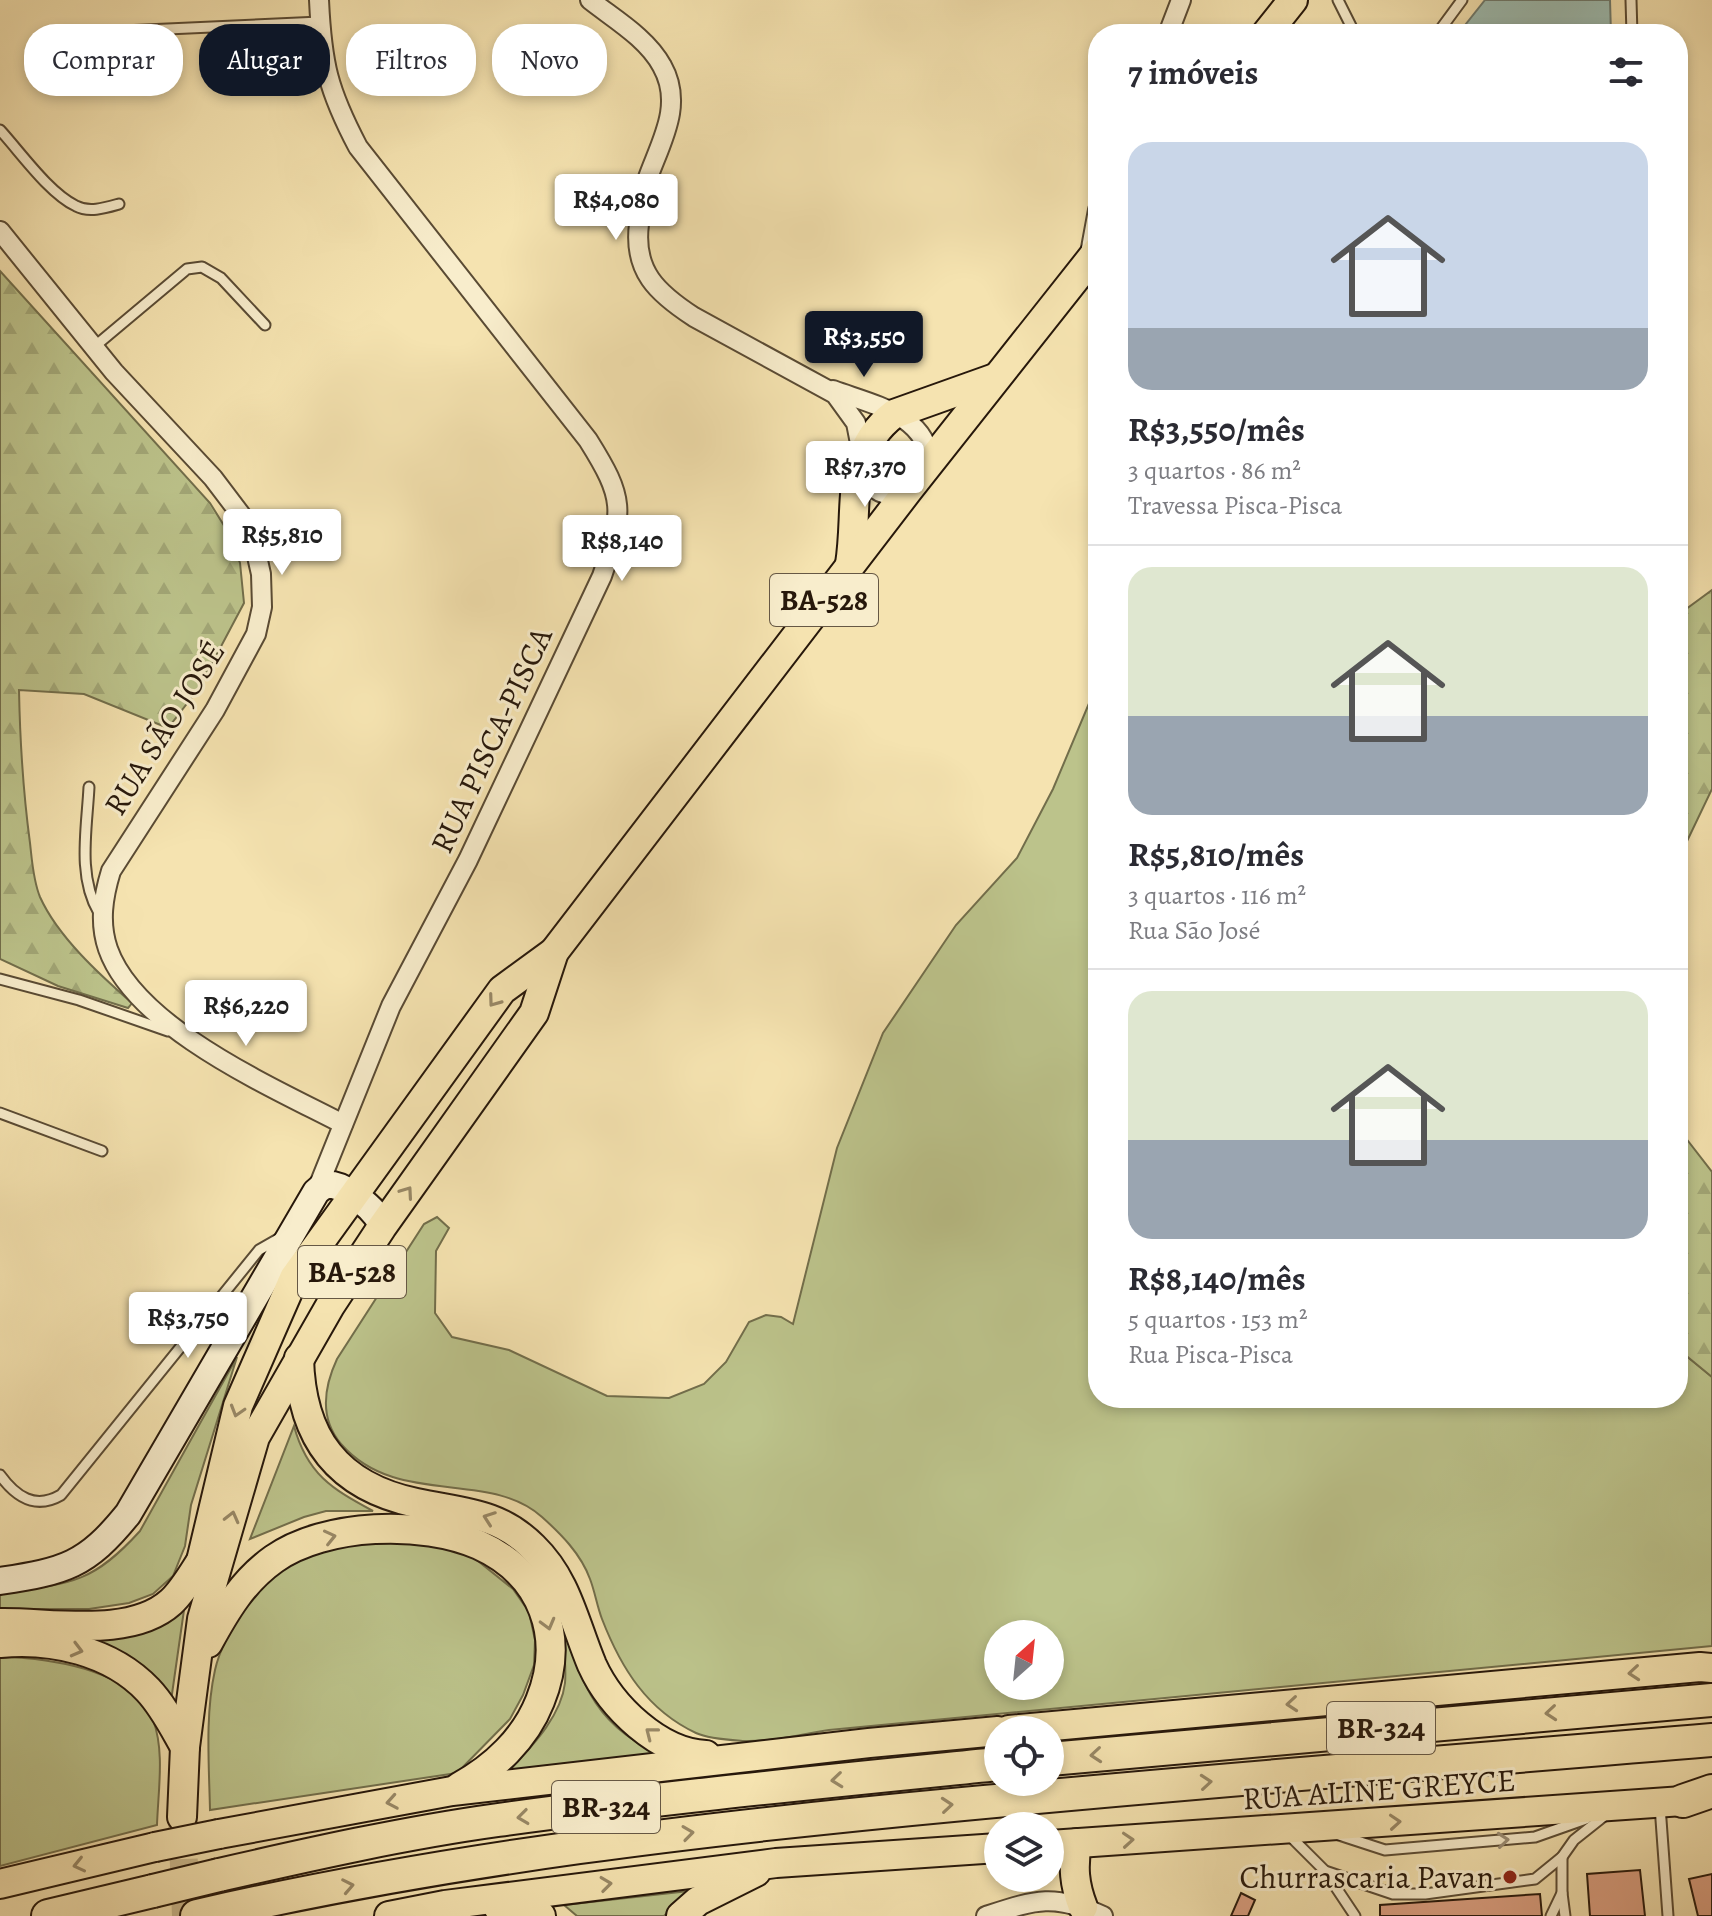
<!DOCTYPE html>
<html lang="pt">
<head>
<meta charset="utf-8">
<style>
  body { margin:0; font-family:Alegreya,serif; background:#f2f2f3; color:#2b2b33; height:100vh; display:flex; flex-direction:column; font-size:30px; white-space:nowrap }
  * { box-sizing:border-box; margin:0 }
  p { font-size:26px; color:#7c7c81 }
  .icon { flex:none; width:44px; height:44px; fill:none; stroke:currentColor; stroke-width:2; stroke-linecap:round; stroke-linejoin:round }
  .map { position:relative; flex:1; overflow:hidden }
  .drawer { position:absolute; left:1088px; top:24px; width:600px; height:1384px; display:flex; flex-direction:column; background:#fff; border-radius:32px; box-shadow:0 4px 12px #0003 }
  .drawer>* { flex:none }
  .top-card { position:absolute; left:24px; top:24px; width:760px; height:72px; display:flex; gap:16px }
  .needle { width:52px; rotate:27deg }
  .fabs { position:absolute; left:984px; top:1620px; display:grid; gap:16px }
  .fabs a { display:grid; place-items:center; width:80px; height:80px; border-radius:50%; background:#fff; box-shadow:0 4px 12px #0003; font-size:40px }
  .price { position:absolute; translate:-50% -68px; padding:0 18px; border-radius:8px; background:#fff; color:#222; font-size:26px; line-height:52px; filter:drop-shadow(0 2px 4px #0008) }
  .price::after { content:''; position:absolute; left:50%; top:48px; width:24px; height:18px; margin-left:-12px; background:inherit; clip-path:polygon(0 0,100% 0,50% 100%) }
  .price.current { background:#111827; color:#fff }
  ul { padding:0; list-style:none }
  li { display:grid; align-content:center; gap:16px; height:424px; padding:0 40px }
  li+li { border-top:2px solid #e1e1e2 }
  li span { display:grid; place-items:center; height:248px; border-radius:24px; color:#555 }
  li>.icon { margin-inline-start:auto }
  span .icon { width:144px; height:144px; fill:#fffc; stroke-width:1 }
  li b { font-size:34px }
  h2 { display:flex; justify-content:space-between; align-items:center; height:96px; padding:0 40px; font-size:34px }
  .pill { padding:0 28px; border-radius:32px; background:#fff; box-shadow:0 4px 12px #0003; font-size:28px; line-height:72px }
  .pill.current { background:#111827; color:#fff }
  .map>svg:first-child { display:block }
</style>
</head>
<body>
<div class="map">
<svg width="1712" height="1916" viewBox="0 0 1712 1916">
  <defs>
    <pattern id="forest-firs" width="22" height="20" patternUnits="userSpaceOnUse" patternTransform="scale(2)"><rect width="22" height="20" fill="#bcc38b"/><path d="M5 1l3.5 6h-7zM16 11l3.5 6h-7z" fill="#a2a777"/></pattern>
  </defs>
  <rect width="100%" height="100%" fill="#f5e3b0"/>
  <filter id="stains"><feTurbulence type="fractalNoise" baseFrequency=".0025" numOctaves="4"/><feColorMatrix values="0 0 0 0 .2 0 0 0 0 .09 0 0 0 0 .02 0 0 0 .5 -.17"/></filter>
  <radialGradient id="worn" r=".72"><stop offset=".6" stop-color="#630" stop-opacity="0"/><stop offset="1" stop-color="#630" stop-opacity=".3"/></radialGradient>
  <g fill="#bcc38b" stroke="#726e4b" stroke-width="2" fill-rule="evenodd">
    <path d="M 1098,682 L 1098,1398 L 1678,1398 L 1678,1349 L 1712,1377 L 1712,1646 L 829,1730 C 801,1734 772,1742 744,1741 C 730,1740 709,1739 696,1733 C 647,1710 621,1668 602,1619 C 597,1606 595,1592 590,1579 C 581,1554 561,1534 542,1517 C 489,1469 397,1508 341,1444 C 319,1418 324,1387 337,1359 L 424,1224 L 437,1217 L 449,1228 L 436,1251 L 435,1313 L 452,1337 L 509,1350 L 607,1396 L 669,1398 L 704,1384 L 726,1362 L 749,1322 L 766,1315 L 781,1317 L 793,1324 L 837,1148 L 883,1033 L 956,925 L 1017,858 L 1053,789 ZM 998,1634 L 1050,1634 L 1050,1686 L 998,1686 Z"/>
    <path d="M 237,1357 L 191,1505 L 185,1546 L 173,1576 L 153,1594 L 129,1603 L 89,1609 L 0,1609 L 0,1592 C 69,1584 91,1585 140,1531 Z"/>
    <path d="M 294,1426 C 307,1474 332,1489 373,1511 L 326,1511 L 304,1517 L 250,1539 Z"/>
    <path d="M 404,1541 L 468,1553 L 513,1589 L 529,1612 L 535,1640 L 534,1665 L 523,1695 L 510,1719 L 457,1773 L 210,1810 C 209,1764 205,1715 215,1670 C 223,1634 263,1575 296,1559 C 326,1545 371,1541 404,1541 Z"/>
    <polygon points="186,1596 170,1708 82,1636"/>
    <path d="M 560,1614 C 582,1684 594,1728 668,1758 L 509,1771 C 531,1747 561,1717 565,1683 C 567,1660 562,1637 560,1614 Z"/>
    <path d="M 12,1657 C 57,1660 134,1671 153,1720 C 165,1751 158,1792 157,1825 L 0,1866 L 0,1658 Z"/>
    <polygon points="689,1891 664,1916 577,1916 564,1905"/>
  </g>
  <g fill="url(#forest-firs)" stroke="#726e4b" stroke-width="2">
    <path d="M 0,271 L 210,503 L 228,532 L 240,563 L 244,603 L 199,688 L 168,728 L 84,694 L 19,690 C 20,741 23,791 30,843 C 32,860 33,880 40,897 C 58,937 100,975 132,1003 L 128,1008 L 58,986 L 0,959 Z"/>
    <polygon points="1712,590 1712,789 1678,860 1678,615"/>
    <polygon points="1678,1128 1712,1172 1712,1377 1678,1349"/>
  </g>
  <polygon fill="#9dbdb2" stroke="#6e7b6f" stroke-width="2" points="1485,0 1610,0 1611,34 1458,34"/>
  <g fill="#dca082" stroke="#27180b" stroke-width="2">
    <polygon points="1640,1870 1645,1916 1590,1916 1587,1874"/>
    <polygon points="1712,1874 1712,1916 1698,1916 1689,1879"/>
    <polygon points="1241,1893 1255,1900 1248,1916 1231,1916"/>
    <polygon points="1540,1894 1542,1916 1380,1916 1380,1905"/>
  </g>
  <g fill="none" stroke-linecap="round" stroke-linejoin="round">
    <polyline stroke="#ccba8f" stroke-width="28" stroke-dasharray="28 14" stroke-linecap="butt" points="182,1817 186,1916"/>
    <g stroke="#5a4b34" stroke-width="13">
      <g id="lane">
        <polyline points="1338,0 1355,34"/>
        <polyline points="1631,0 1632,34"/>
        <polyline points="123,31 320,22"/>
        <polyline points="1437,34 1462,0"/>
        <path d="M 0,130 C 21,153 49,193 76,206 C 89,213 105,208 119,204"/>
        <polyline points="94,347 187,269 202,267 221,278 265,325"/>
        <path d="M 89,787 C 87,828 77,876 99,913"/>
        <polyline points="0,979 79,1000 168,1031"/>
        <polyline points="0,1113 102,1151"/>
        <path d="M 0,1475 C 16,1497 35,1510 61,1495 L 259,1250 L 280,1238"/>
        <polyline points="1660,1806 1668,1916"/>
        <polyline points="1289,1835 1325,1871 1393,1894 1425,1894 1535,1879 1562,1857 1574,1840 1608,1813"/>
        <polyline points="1339,1835 1385,1850 1535,1837 1586,1819"/>
        <polyline points="1325,1871 1355,1916"/>
        <polyline points="1562,1893 1565,1916"/>
        <polyline points="1551,1916 1562,1893 1562,1857"/>
      </g>
    </g>
    <g stroke="#5a4b34" stroke-width="22">
      <g id="street">
        <path d="M 590,0 C 614,19 647,38 662,66 C 688,112 651,155 641,200 C 640,207 639,216 639,224 C 633,271 657,293 694,317 L 835,394 L 856,423 L 867,479 C 877,496 891,498 909,489"/>
        <polyline points="1168,34 1181,0"/>
        <path d="M 0,231 L 114,372 L 213,478 L 241,515 L 254,543 L 261,574 L 262,607 L 256,634 L 215,710 L 111,871 C 103,897 99,923 108,949 C 136,1028 272,1087 343,1124"/>
        <polyline points="1089,259 1098,210"/>
        <path d="M 833,390 C 870,404 930,415 929,464"/>
        <path d="M 316,1192 L 391,1006 L 468,860 L 602,576 C 624,510 625,499 588,440 L 358,147 C 328,90 322,64 319,0"/>
        <path d="M 986,1916 C 1035,1900 1054,1893 1103,1916"/>
      </g>
    </g>
    <g stroke="#27180b" stroke-width="30">
      <path id="secondary" d="M 0,1581 C 65,1571 86,1566 128,1514 L 316,1192 C 321,1187 326,1184 333,1185 C 348,1188 380,1212 382,1227"/>
    </g>
    <g stroke="#27180b" stroke-width="32">
      <g id="primary">
        <polyline points="1266,34 1293,0"/>
        <path d="M 850,564 C 859,509 843,453 894,414 L 995,378"/>
        <path d="M 299,1358 C 301,1437 336,1486 416,1503 C 462,1513 498,1512 533,1547 C 567,1580 574,1622 592,1665 C 611,1707 659,1753 706,1755"/>
        <polyline points="201,1581 201,1561 238,1406 294,1278 502,990 554,952"/>
        <path d="M 0,1623 C 51,1622 130,1639 171,1602 C 183,1591 192,1575 201,1561"/>
        <path d="M 0,1643 C 52,1638 111,1651 148,1690 C 164,1707 174,1728 185,1747"/>
        <path d="M 208,1643 C 226,1610 243,1581 274,1559 C 325,1523 423,1520 479,1545 C 543,1574 566,1637 540,1701 C 525,1739 494,1768 459,1787"/>
        <polyline points="1009,1730 1700,1667 1712,1668"/>
        <polyline points="182,1817 185,1747 202,1619 255,1437 330,1306 382,1227 534,1013 554,952 909,489 1098,250"/>
        <polyline points="219,1834 452,1791 869,1743 998,1731"/>
        <path d="M 1077,1843 C 1073,1867 1074,1884 1083,1907"/>
        <polyline points="1050,1845 1683,1801"/>
        <polyline points="0,1884 155,1847"/>
        <polyline points="498,1907 541,1916"/>
        <polyline points="389,1916 445,1905 776,1863 998,1848"/>
        <polyline points="681,1916 698,1901 756,1872"/>
      </g>
    </g>
    <g stroke="#27180b" stroke-width="36">
      <g id="highway">
        <polyline points="1050,1759 1712,1700"/>
        <polyline points="1683,1801 1712,1791"/>
        <path d="M 219,1875 C 311,1854 404,1833 498,1820 C 664,1797 831,1781 998,1764"/>
        <polyline points="48,1916 153,1891"/>
        <path d="M 197,1916 C 449,1858 707,1828 963,1804 C 1212,1780 1462,1761 1712,1740"/>
      </g>
    </g>
    <use href="#lane" stroke="#f8edcc" stroke-width="9"/>
    <use href="#street" stroke="#f8edcc" stroke-width="18"/>
    <use href="#secondary" stroke="#f8edcc" stroke-width="26"/>
    <use href="#primary" stroke="#f5e3b0" stroke-width="28"/>
    <use href="#highway" stroke="#f5e3b0" stroke-width="32"/>
    <g stroke="#27180b" stroke-width="32" stroke-linecap="butt">
      <polyline id="primary-bridge" points="155,1847 219,1834"/>
    </g>
    <g stroke="#27180b" stroke-width="36" stroke-linecap="butt">
      <polyline id="highway-bridge" points="153,1891 219,1875"/>
    </g>
    <use href="#primary-bridge" stroke="#f5e3b0" stroke-width="28"/>
    <use href="#highway-bridge" stroke="#f5e3b0" stroke-width="32"/>
  </g>
  <defs><path id="oneway-chevron" d="M-2-3.5L2.5 0L-2 3.5" fill="none" stroke-width="1.6" stroke-linecap="round" stroke-linejoin="round" transform="scale(2)"/></defs>
  <g stroke="#988866">
    <use href="#oneway-chevron" transform="translate(494 1001) rotate(126)"/>
    <use href="#oneway-chevron" transform="translate(407 1192) rotate(-55)"/>
    <use href="#oneway-chevron" transform="translate(237 1411) rotate(107)"/>
    <use href="#oneway-chevron" transform="translate(232 1517) rotate(-76)"/>
    <use href="#oneway-chevron" transform="translate(489 1518) rotate(-160)"/>
    <use href="#oneway-chevron" transform="translate(330 1537) rotate(-13)"/>
    <use href="#oneway-chevron" transform="translate(548 1624) rotate(75)"/>
    <use href="#oneway-chevron" transform="translate(77 1650) rotate(15)"/>
    <use href="#oneway-chevron" transform="translate(1634 1673) rotate(175)"/>
    <use href="#oneway-chevron" transform="translate(1292 1704) rotate(175)"/>
    <use href="#oneway-chevron" transform="translate(1551 1713) rotate(175)"/>
    <use href="#oneway-chevron" transform="translate(651 1733) rotate(-142)"/>
    <use href="#oneway-chevron" transform="translate(1096 1755) rotate(175)"/>
    <use href="#oneway-chevron" transform="translate(837 1780) rotate(174)"/>
    <use href="#oneway-chevron" transform="translate(1206 1782) rotate(-5)"/>
    <use href="#oneway-chevron" transform="translate(392 1802) rotate(170)"/>
    <use href="#oneway-chevron" transform="translate(947 1805) rotate(-5)"/>
    <use href="#oneway-chevron" transform="translate(523 1817) rotate(173)"/>
    <use href="#oneway-chevron" transform="translate(1395 1822) rotate(-4)"/>
    <use href="#oneway-chevron" transform="translate(688 1833) rotate(-8)"/>
    <use href="#oneway-chevron" transform="translate(1128 1840) rotate(-4)"/>
    <use href="#oneway-chevron" transform="translate(79 1865) rotate(167)"/>
    <use href="#oneway-chevron" transform="translate(606 1884) rotate(-7)"/>
    <use href="#oneway-chevron" transform="translate(348 1886) rotate(-11)"/>
  </g>
  <use stroke="#9a8d75" href="#oneway-chevron" transform="translate(1503 1840) rotate(-5)"/>
  <circle fill="#8f2418" stroke="#f8edcc" stroke-width="3" cx="1510" cy="1877" r="8"/>
  <g text-anchor="middle" dominant-baseline="central" stroke-width="6" stroke-linejoin="round" paint-order="stroke">
    <g fill="#f8edcc" stroke="#665845" stroke-width="2">
      <rect x="770" y="574" width="108" height="52" rx="6"/>
      <rect x="298" y="1246" width="108" height="52" rx="6"/>
      <rect x="1327" y="1702" width="108" height="52" rx="6"/>
      <rect x="552" y="1781" width="108" height="52" rx="6"/>
    </g>
    <g font-size="30" font-weight="bold" fill="#27180b">
      <text x="824" y="600">BA-528</text>
      <text x="352" y="1272">BA-528</text>
      <text x="1381" y="1728">BR-324</text>
      <text x="606" y="1807">BR-324</text>
    </g>
    <g font-size="32" fill="#27180b" stroke="#f8edcc">
      <text transform="translate(164 728) rotate(-58)">RUA SÃO JOSÉ</text>
      <text transform="translate(491 740) rotate(-65)">RUA PISCA-PISCA</text>
      <text transform="translate(1379 1789) rotate(-4)">RUA ALINE GREYCE</text>
    </g>
    <g font-size="32" fill="#27180b" stroke="#f8edcc" text-anchor="end">
      <text x="1494" y="1877">Churrascaria Pavan</text>
    </g>
  </g>
  <rect width="100%" height="100%" filter="url(#stains)"/>
  <rect width="100%" height="100%" fill="url(#worn)"/>
</svg>
<div class="fabs">
<a><svg class="needle" viewBox="-14 -14 28 28"><path d="M0-13l5 13h-10z" fill="#e53935"/><path d="M0 13l5-13h-10z" fill="#7c7c81"/></svg></a>
<a><svg class="icon" aria-label="locate" viewBox="0 0 24 24"><circle cx="12" cy="12" r="6"/><path d="M12 2v4M12 18v4M2 12h4M18 12h4"/></svg></a>
<a><svg class="icon" aria-label="layers" viewBox="0 0 24 24"><path d="M12 4l9 5-9 5-9-5zM3 14l9 5 9-5"/></svg></a>
</div>
<b class="price" style="left:616px;top:242px">R$4,080</b>
<b class="price current" style="left:864px;top:379px">R$3,550</b>
<b class="price" style="left:865px;top:509px">R$7,370</b>
<b class="price" style="left:282px;top:577px">R$5,810</b>
<b class="price" style="left:622px;top:583px">R$8,140</b>
<b class="price" style="left:246px;top:1048px">R$6,220</b>
<b class="price" style="left:188px;top:1360px">R$3,750</b>
<div class="top-card">
<a class="pill">Comprar</a>
<a class="pill current">Alugar</a>
<a class="pill">Filtros</a>
<a class="pill">Novo</a>
</div>
<section class="drawer">
<h2>7 imóveis<svg class="icon" aria-label="filters" viewBox="0 0 24 24"><path d="M4 7h16M4 17h16"/><circle cx="9" cy="7" r="2"/><circle cx="15" cy="17" r="2"/></svg></h2>
<ul>
<li><span style="background:linear-gradient(#c9d6e8 75%,#9aa5b1 0)"><svg class="icon" aria-label="home" viewBox="0 0 24 24"><path d="M3 11l9-7 9 7M6 9v11h12V9"/></svg></span><div><b>R$3,550/mês</b><p>3 quartos · 86 m²</p><p>Travessa Pisca-Pisca</p></div></li>
<li><span style="background:linear-gradient(#dfe7d0 60%,#9aa5b1 0)"><svg class="icon" aria-label="home" viewBox="0 0 24 24"><path d="M3 11l9-7 9 7M6 9v11h12V9"/></svg></span><div><b>R$5,810/mês</b><p>3 quartos · 116 m²</p><p>Rua São José</p></div></li>
<li><span style="background:linear-gradient(#dfe7d0 60%,#9aa5b1 0)"><svg class="icon" aria-label="home" viewBox="0 0 24 24"><path d="M3 11l9-7 9 7M6 9v11h12V9"/></svg></span><div><b>R$8,140/mês</b><p>5 quartos · 153 m²</p><p>Rua Pisca-Pisca</p></div></li>
</ul>
</section>
</div>
</body>
</html>
